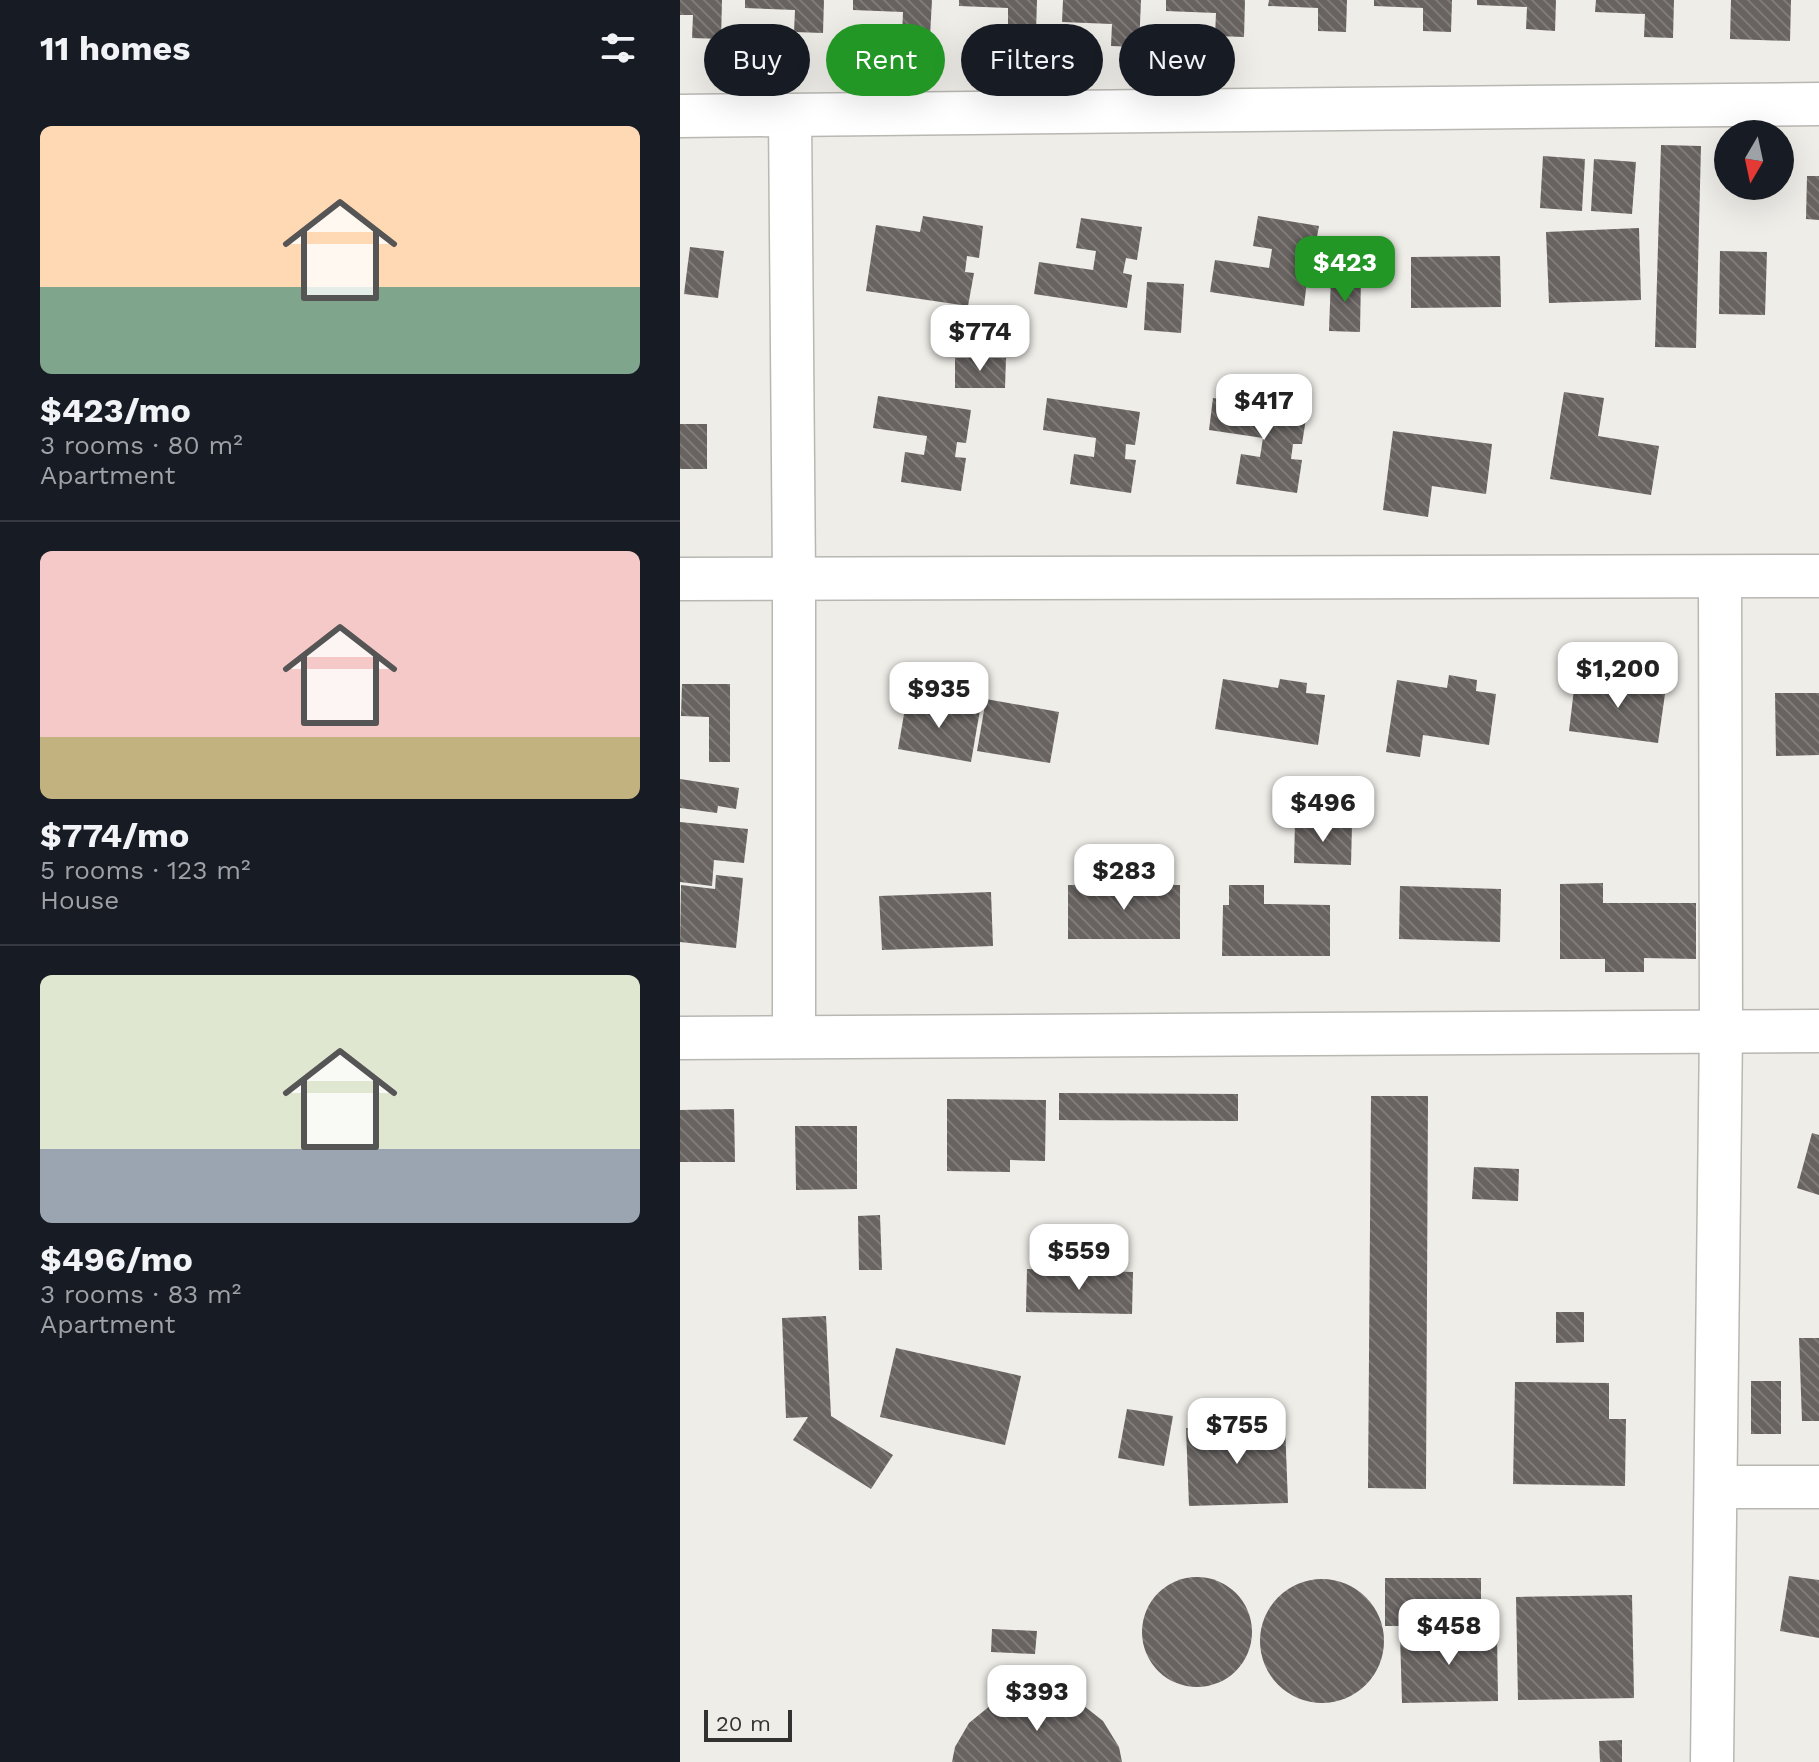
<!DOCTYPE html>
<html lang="en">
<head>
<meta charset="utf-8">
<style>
  body { margin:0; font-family:"Work Sans",sans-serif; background:#242831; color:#f1f3f6; height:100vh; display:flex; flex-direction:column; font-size:30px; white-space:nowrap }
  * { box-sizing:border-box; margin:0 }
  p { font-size:26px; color:#9ea1a6 }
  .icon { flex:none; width:44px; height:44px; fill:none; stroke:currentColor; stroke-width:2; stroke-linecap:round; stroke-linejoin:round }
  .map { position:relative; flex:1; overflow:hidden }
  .panel { display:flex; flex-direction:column; background:#171b24; width:680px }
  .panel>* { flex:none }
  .guide { position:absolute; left:24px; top:24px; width:760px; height:72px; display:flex; gap:16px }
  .needle { width:52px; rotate:189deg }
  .buttons { position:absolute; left:1034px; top:120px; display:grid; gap:16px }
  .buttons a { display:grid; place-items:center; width:80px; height:80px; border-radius:50%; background:#171b24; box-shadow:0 8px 32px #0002; font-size:40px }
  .scale { position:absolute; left:24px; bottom:20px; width:88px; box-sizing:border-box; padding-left:8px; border:4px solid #323230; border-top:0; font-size:22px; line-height:28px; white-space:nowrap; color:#323230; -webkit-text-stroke:6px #efede8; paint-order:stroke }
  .price { position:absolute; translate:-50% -68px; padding:0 18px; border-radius:16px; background:#fff; color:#222; font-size:26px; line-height:52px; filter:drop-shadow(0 2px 4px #0008) }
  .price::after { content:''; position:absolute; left:50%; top:48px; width:24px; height:18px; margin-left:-12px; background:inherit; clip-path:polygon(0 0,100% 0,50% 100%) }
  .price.active { background:#239726; color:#fff }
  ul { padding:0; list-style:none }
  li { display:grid; align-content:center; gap:16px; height:424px; padding:0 40px }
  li+li { border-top:2px solid #363941 }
  li span { display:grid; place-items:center; height:248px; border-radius:12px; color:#555 }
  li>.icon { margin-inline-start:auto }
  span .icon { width:144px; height:144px; fill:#fffc; stroke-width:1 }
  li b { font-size:34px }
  h2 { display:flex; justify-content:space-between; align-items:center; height:96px; padding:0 40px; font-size:34px }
  .chip { padding:0 28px; border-radius:36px; background:#171b24; box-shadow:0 8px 32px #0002; font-size:28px; line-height:72px }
  .chip.active { background:#239726; color:#fff }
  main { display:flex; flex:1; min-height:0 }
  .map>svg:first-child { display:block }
</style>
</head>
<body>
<main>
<section class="panel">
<h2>11 homes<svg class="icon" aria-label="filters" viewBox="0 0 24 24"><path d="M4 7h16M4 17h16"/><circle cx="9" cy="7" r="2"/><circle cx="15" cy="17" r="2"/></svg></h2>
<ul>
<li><span style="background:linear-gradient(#ffd9b3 65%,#7fa58c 0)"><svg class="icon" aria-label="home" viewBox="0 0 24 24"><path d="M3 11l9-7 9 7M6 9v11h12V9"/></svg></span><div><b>$423/mo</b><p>3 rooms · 80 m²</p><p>Apartment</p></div></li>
<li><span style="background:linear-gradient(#f6c9c9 75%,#c2b280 0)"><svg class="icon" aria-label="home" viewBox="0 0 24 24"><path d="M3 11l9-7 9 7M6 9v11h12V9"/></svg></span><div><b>$774/mo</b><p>5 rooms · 123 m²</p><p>House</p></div></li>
<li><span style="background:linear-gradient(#dfe7d0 70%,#9aa5b1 0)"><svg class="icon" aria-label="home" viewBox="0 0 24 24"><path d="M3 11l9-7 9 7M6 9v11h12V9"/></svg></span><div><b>$496/mo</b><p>3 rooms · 83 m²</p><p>Apartment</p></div></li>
</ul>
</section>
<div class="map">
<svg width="1139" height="1762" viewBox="0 0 1139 1762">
  <defs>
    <pattern id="building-back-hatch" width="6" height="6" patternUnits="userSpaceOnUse" patternTransform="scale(2)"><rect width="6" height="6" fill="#686361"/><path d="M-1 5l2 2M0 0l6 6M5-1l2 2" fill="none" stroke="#7e7b79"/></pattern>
  </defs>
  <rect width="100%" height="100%" fill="#efede8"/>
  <g fill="url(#building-back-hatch)">
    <polygon points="0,0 42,0 41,39 12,38 13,15 0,15"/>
    <polygon points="65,0 144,0 143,33 114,32 115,10 65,8"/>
    <polygon points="173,0 252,0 250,36 222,35 223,12 173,10"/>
    <polygon points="279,0 357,0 356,32 328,31 328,8 279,6"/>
    <polygon points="383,0 461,0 459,47 431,46 432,24 382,22"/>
    <polygon points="486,0 565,0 564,37 535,36 536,13 486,11"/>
    <polygon points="589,0 667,0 666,32 638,31 638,8 588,6"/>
    <polygon points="694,0 772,0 771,32 743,31 743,8 694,6"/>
    <polygon points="797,0 876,0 875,31 846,29 847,7 797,5"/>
    <polygon points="916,0 994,0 993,38 964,37 965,14 915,12"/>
    <polygon points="1051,0 1111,0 1110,41 1050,39"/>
    <polygon points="981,145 1021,146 1016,348 975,347"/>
    <polygon points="863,156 905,159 902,211 860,208"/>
    <polygon points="914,159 956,162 952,214 911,211"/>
    <polygon points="1127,176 1139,176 1139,220 1126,219"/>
    <polygon points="243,216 303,226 299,258 287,256 285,272 294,273 288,306 186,291 196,225 240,232"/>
    <polygon points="578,216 639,226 633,258 622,256 620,272 628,273 624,306 530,292 535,260 589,268 592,249 573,246"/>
    <polygon points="401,218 462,227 457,260 446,258 443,273 452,275 447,308 354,294 359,262 413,270 416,251 396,248"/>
    <polygon points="959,228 961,300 869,303 866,232"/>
    <polygon points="10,247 44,251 38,298 4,294"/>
    <polygon points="1040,251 1087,252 1085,315 1039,314"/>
    <polygon points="820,256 821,307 731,308 731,257"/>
    <polygon points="651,276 681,276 680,332 649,331"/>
    <polygon points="467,282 504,284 501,333 464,330"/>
    <polygon points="275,315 325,315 325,345 275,344"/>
    <polygon points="275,358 326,358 325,388 275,388"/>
    <polygon points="884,392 924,398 918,436 979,446 971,495 870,479"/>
    <polygon points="198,396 291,410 286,443 277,442 275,457 286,458 281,491 221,482 225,452 244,455 247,436 193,428"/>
    <polygon points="367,398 460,412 455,445 446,444 445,459 456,460 451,493 390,484 394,454 414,457 416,438 363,430"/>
    <polygon points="533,398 627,412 622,444 613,444 611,459 622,460 617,493 556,484 561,454 580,457 583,438 529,430"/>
    <rect x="0" y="424" width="27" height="45"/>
    <polygon points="713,431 812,444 806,494 752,486 748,517 703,510"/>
    <polygon points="769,675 797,680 796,691 816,694 809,745 743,735 740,757 706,752 717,680 767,688"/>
    <polygon points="938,675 967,679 965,691 985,694 978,743 889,731 895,681 936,687"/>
    <polygon points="543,679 598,688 600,679 627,683 626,693 645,695 638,745 535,729"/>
    <polygon points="2,684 50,684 50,762 29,762 29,717 1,716"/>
    <polygon points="1095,693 1139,693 1139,755 1096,756"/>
    <polygon points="227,697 300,710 291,762 218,749"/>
    <polygon points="306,699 379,712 370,763 297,751"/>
    <polygon points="0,779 59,788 56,809 38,806 37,813 0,808"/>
    <polygon points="0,822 68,829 64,863 34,860 32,886 0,882"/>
    <polygon points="615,822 672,824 671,865 614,863"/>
    <polygon points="36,875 63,878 56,948 0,942 1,885 35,889"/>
    <polygon points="923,883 923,903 1016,903 1016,959 964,958 964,972 925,972 925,959 880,959 880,884"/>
    <rect x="388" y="885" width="112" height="54"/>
    <polygon points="549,885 584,885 584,904 650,905 650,956 542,956 543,905 549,905"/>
    <polygon points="720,886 821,889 820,942 719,939"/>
    <polygon points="311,892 313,946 202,950 199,896"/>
    <polygon points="379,1093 558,1094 558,1121 379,1120"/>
    <polygon points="691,1096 748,1096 746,1489 688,1488"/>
    <polygon points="267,1099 366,1100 365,1161 330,1160 330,1172 267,1171"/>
    <polygon points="54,1109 55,1162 0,1162 0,1110"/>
    <polygon points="115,1126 177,1126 177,1189 116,1190"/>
    <polygon points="1132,1133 1139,1135 1139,1195 1117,1188"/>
    <polygon points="794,1167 839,1169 838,1201 792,1199"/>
    <polygon points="200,1215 202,1270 179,1270 178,1216"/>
    <polygon points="347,1269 453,1272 452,1314 346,1312"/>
    <polygon points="876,1312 904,1312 904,1342 876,1343"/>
    <polygon points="146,1316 151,1416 213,1455 191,1489 113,1440 128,1417 106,1418 102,1318"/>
    <polygon points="1119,1338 1139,1338 1139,1421 1122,1421"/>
    <polygon points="216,1348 341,1376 325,1445 200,1417"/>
    <rect x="1071" y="1381" width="30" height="53"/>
    <polygon points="835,1382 929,1383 929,1419 946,1419 945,1486 833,1484"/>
    <polygon points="447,1409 493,1416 484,1466 438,1458"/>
    <polygon points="605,1425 608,1503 509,1506 506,1428"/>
    <polygon points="1109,1576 1139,1580 1139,1638 1100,1631"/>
    <circle cx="517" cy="1632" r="55"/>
    <rect x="705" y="1578" width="96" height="48"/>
    <circle cx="642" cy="1641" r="62"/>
    <polygon points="952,1595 954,1698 838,1700 836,1597"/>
    <polygon points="312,1629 357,1631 355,1654 311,1652"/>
    <polygon points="817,1632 818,1701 722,1703 720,1634"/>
    <polygon points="370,1692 399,1702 423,1721 439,1747 442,1762 272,1762 275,1747 289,1723 311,1705 339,1694"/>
    <polygon points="942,1740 942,1762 920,1762 919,1741"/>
  </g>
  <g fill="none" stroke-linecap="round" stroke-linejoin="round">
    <g stroke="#b9b7b2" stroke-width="45">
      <g id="minor">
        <polyline points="0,116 1139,104"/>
        <polyline points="110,116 114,578 114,1037"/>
        <polyline points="0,579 1139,576"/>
        <polyline points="0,1038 1139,1031"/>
        <polyline points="1036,1487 1139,1487"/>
        <polyline points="1032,1762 1041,1031 1040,577"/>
      </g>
    </g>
    <use href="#minor" stroke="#fff" stroke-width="42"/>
  </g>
</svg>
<div class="buttons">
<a><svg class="needle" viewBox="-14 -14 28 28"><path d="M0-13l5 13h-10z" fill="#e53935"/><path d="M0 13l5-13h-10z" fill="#9ea1a6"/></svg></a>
</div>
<div class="scale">20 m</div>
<b class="price active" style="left:665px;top:304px">$423</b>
<b class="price" style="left:300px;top:373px">$774</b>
<b class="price" style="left:584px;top:442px">$417</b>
<b class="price" style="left:938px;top:710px">$1,200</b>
<b class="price" style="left:259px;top:730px">$935</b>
<b class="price" style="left:643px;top:844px">$496</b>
<b class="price" style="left:444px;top:912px">$283</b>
<b class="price" style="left:399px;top:1292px">$559</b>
<b class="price" style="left:557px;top:1466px">$755</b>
<b class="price" style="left:769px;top:1667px">$458</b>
<b class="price" style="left:357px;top:1733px">$393</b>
<div class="guide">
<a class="chip">Buy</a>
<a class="chip active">Rent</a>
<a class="chip">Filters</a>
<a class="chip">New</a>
</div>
</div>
</main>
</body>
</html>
